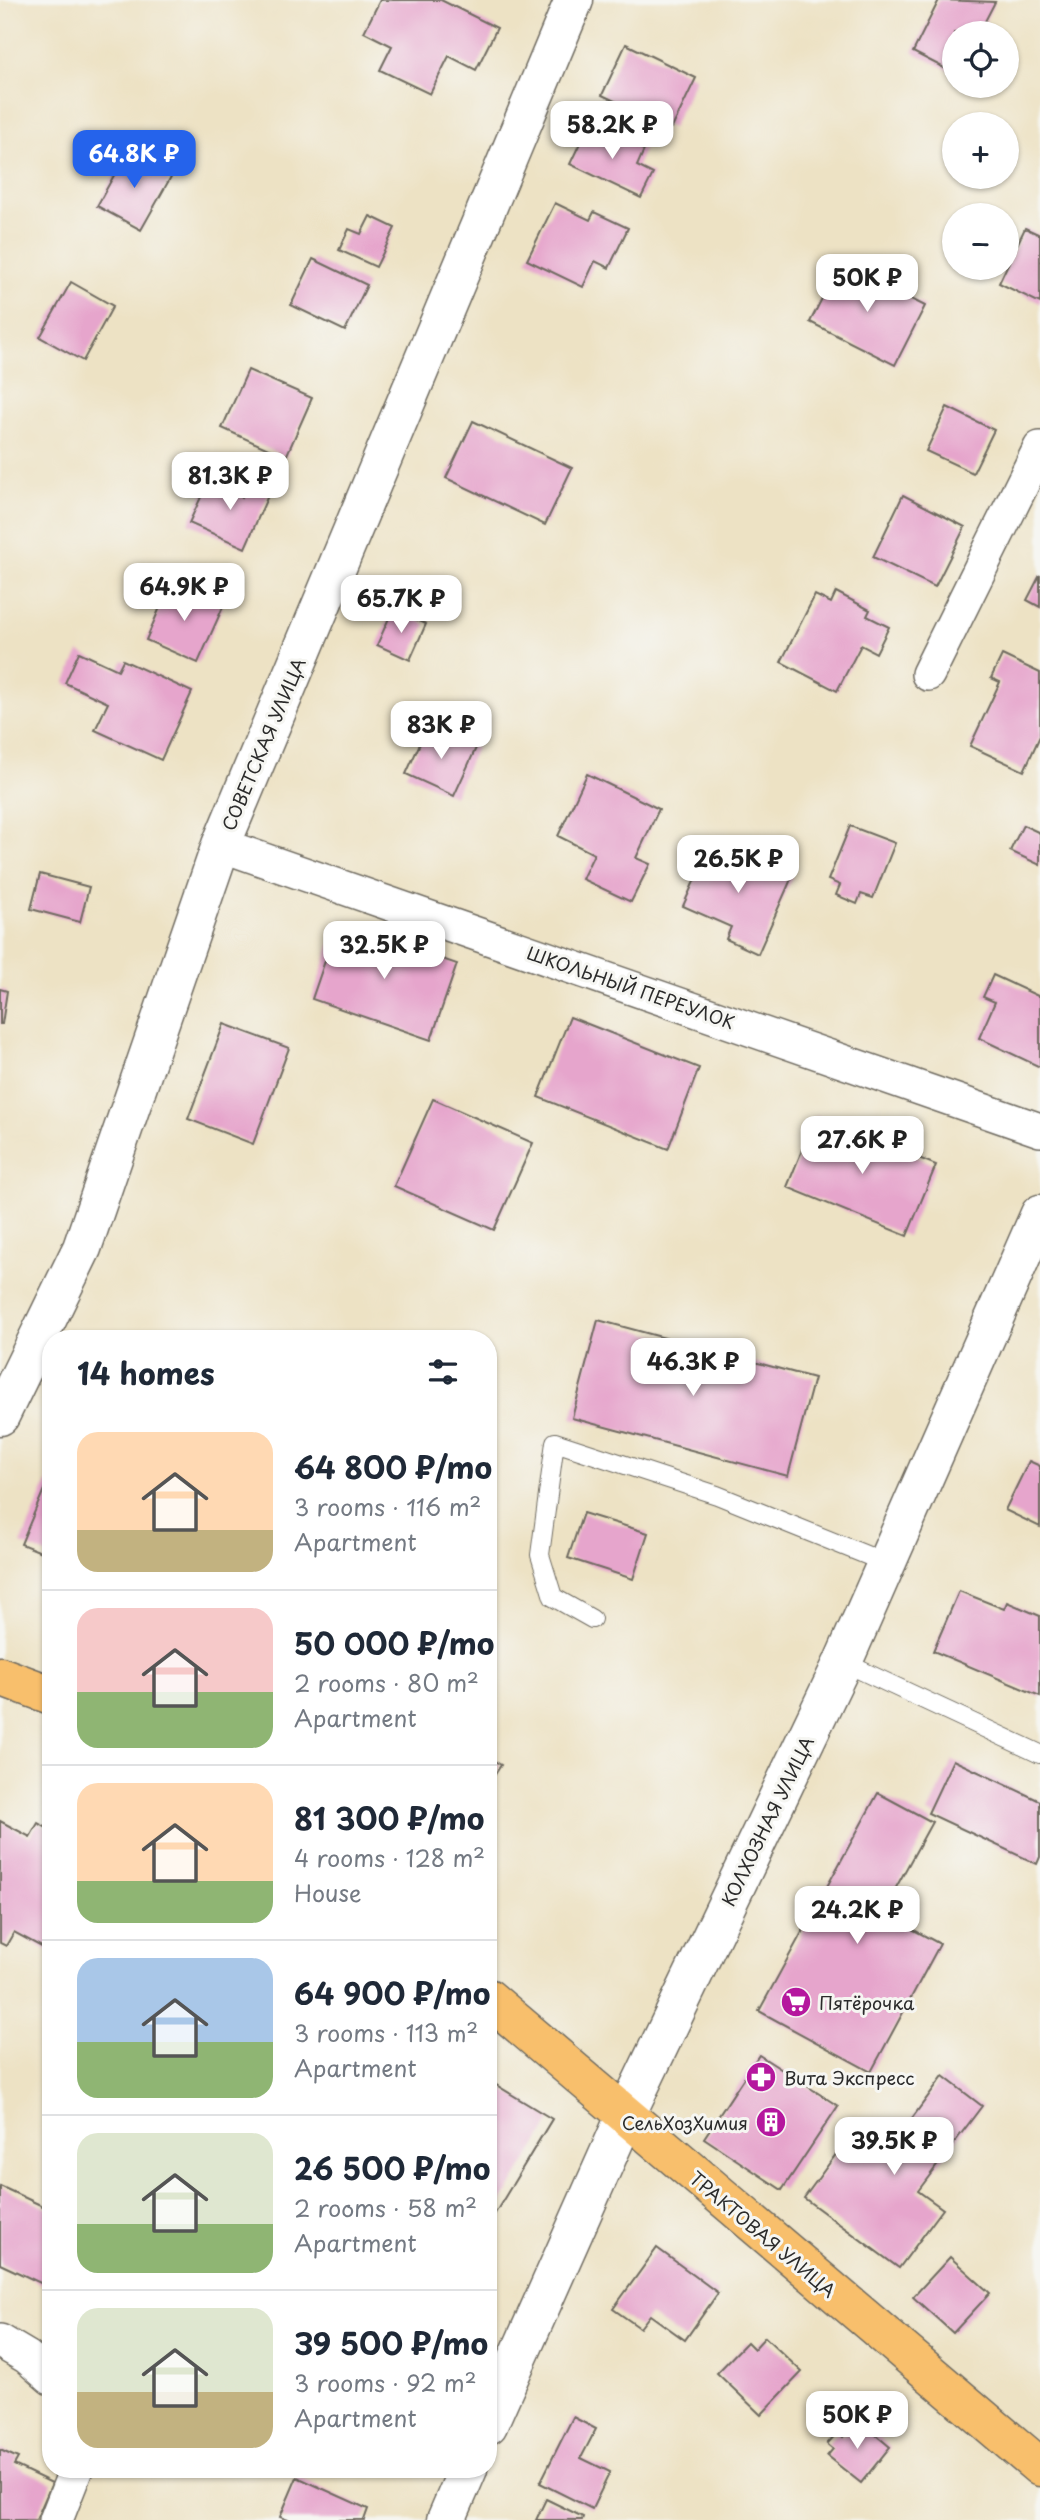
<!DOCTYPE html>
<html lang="en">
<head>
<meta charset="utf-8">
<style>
  body { margin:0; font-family:"Playpen Sans",sans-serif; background:#f6f6f7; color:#1f2937; height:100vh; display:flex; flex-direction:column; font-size:26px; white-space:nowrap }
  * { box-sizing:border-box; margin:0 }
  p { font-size:23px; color:#747a83 }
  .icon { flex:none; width:38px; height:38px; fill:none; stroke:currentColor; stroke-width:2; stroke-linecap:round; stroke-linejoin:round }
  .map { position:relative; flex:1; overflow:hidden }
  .drawer { position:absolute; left:42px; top:1330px; width:455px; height:1148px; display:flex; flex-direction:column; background:#fff; border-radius:28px; box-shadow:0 2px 5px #0004 }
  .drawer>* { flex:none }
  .tools { position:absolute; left:942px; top:21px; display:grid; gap:14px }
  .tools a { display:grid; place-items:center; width:77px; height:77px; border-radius:50%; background:#fff; box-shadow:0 2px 5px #0004; font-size:35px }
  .price { position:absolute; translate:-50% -60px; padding:0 16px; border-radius:14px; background:#fff; color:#222; font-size:23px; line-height:46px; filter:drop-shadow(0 2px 4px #0008) }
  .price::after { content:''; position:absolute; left:50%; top:42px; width:21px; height:16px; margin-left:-10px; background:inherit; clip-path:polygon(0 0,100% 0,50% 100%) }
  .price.active { background:#2563eb; color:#fff }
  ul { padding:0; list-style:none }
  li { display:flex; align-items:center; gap:21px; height:175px; padding:0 35px }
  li+li { border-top:2px solid #e0e1e3 }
  li span { display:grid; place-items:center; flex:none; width:196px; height:140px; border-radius:21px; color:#555 }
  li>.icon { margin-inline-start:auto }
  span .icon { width:84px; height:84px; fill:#fffc; stroke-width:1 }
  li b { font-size:30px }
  h2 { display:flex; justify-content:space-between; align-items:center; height:84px; padding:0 35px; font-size:30px }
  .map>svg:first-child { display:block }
</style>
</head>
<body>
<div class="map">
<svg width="1040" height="2520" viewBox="0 0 1040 2520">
  <rect width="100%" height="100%" fill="#f6f6f2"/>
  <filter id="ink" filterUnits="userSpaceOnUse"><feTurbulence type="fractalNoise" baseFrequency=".0143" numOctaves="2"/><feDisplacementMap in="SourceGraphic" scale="14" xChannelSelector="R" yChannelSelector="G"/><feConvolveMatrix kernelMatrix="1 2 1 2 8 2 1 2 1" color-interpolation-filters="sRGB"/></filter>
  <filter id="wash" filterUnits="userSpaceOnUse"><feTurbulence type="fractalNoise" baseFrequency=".00686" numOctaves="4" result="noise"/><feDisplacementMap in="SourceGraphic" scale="28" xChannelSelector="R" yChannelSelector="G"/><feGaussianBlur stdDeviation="1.57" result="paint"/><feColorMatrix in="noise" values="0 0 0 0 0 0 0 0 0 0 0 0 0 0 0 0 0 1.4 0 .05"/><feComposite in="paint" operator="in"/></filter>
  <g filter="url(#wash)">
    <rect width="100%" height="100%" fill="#ede2c4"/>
    <g id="blocks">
      <g fill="#e6a5cc">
        <polygon points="380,0 441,0 497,28 476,70 449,56 430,94 380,70 392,46 364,32"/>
        <polygon points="939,0 995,2 979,33 954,33 954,73 913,52"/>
        <polygon points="626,44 696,78 672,128 602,95"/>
        <polygon points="589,124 644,150 637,166 653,174 641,198 570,164"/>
        <polygon points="128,150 172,175 141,230 97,206"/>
        <polygon points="555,203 590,220 594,212 628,228 609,268 595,261 583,287 527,260"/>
        <polygon points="370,216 395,228 376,267 339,250 349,229 361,234"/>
        <polygon points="1025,228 1040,235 1040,303 999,283"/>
        <polygon points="313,259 367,285 345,331 291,305"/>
        <polygon points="840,263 925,306 895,365 810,322"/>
        <polygon points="71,282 113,306 83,361 40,337"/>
        <polygon points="248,370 312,398 286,457 222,428"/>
        <polygon points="947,407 994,430 973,473 926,451"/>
        <polygon points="473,421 572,468 545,525 446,478"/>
        <polygon points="249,481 270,491 245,548 189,523 208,482 242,497"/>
        <polygon points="903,495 965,527 935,587 873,557"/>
        <polygon points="1040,575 1040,607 1027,600"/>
        <polygon points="170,584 223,607 198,663 146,640"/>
        <polygon points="836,592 870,610 867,616 889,627 876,653 861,645 837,691 781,662 815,595 831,603"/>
        <polygon points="393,609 426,624 410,660 377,645"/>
        <polygon points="79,652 118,670 123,660 192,692 161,760 95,730 108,703 65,683"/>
        <polygon points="1002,655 1040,673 1040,736 1024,771 970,746 1000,682 991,678"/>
        <polygon points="428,726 476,748 454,796 406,774"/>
        <polygon points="587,774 659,809 636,858 650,864 631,902 582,879 594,854 558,836"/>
        <polygon points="1023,825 1040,833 1040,865 1010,851"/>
        <polygon points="850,826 895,843 873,898 861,894 857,904 836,895 840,885 828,880"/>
        <polygon points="712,841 792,877 758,954 726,939 731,927 683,906"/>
        <polygon points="40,874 89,887 80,922 31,909"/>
        <polygon points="338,923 457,964 431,1040 312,999"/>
        <polygon points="993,975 1040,997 1040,1067 979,1038 995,1002 983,997"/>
        <polygon points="0,989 7,991 2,1024 0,1024"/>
        <polygon points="570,1017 699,1068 668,1149 538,1097"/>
        <polygon points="224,1024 289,1048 253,1144 188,1119"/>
        <polygon points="433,1099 533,1143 494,1230 394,1186"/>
        <polygon points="816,1116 936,1165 907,1236 787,1187"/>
        <polygon points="598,1320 814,1378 788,1476 572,1418"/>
        <polygon points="1029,1461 1040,1466 1040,1527 1005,1510"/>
        <polygon points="51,1473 51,1556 21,1544"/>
        <polygon points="583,1513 648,1533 633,1579 568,1558"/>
        <polygon points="959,1591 1004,1609 1007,1602 1040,1616 1040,1696 933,1651"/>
        <polygon points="488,1757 501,1765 488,1785"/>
        <polygon points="953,1760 1040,1801 1040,1857 1037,1864 928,1813"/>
        <polygon points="878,1793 932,1822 882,1913 940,1944 871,2072 759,2011"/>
        <polygon points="0,1821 30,1837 38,1823 51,1830 51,1952 14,1932 6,1946 0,1943"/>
        <polygon points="759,2055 838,2106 782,2190 704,2138"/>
        <polygon points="943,2076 982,2106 918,2191 943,2209 899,2268 804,2198 853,2131 885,2155"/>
        <polygon points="488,2080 552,2119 488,2225"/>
        <polygon points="0,2186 51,2210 51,2288 0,2264"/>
        <polygon points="657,2248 718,2293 685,2340 650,2315 640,2328 613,2309"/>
        <polygon points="950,2257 990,2293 953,2333 913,2297"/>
        <polygon points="765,2337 802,2372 761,2415 717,2373 747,2342 754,2349"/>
        <polygon points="573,2417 596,2429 581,2458 610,2472 592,2509 540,2483"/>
        <polygon points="857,2419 890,2447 861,2483 827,2456 833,2449 827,2444 838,2432 843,2437"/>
        <polygon points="0,2450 18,2458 14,2465 52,2483 36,2520 0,2520"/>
        <polygon points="297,2477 368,2509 364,2520 288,2520 280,2517"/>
        <polygon points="546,2499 583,2517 582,2520 536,2520"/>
      </g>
    </g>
  </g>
  <g filter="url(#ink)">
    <use href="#blocks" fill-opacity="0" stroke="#6f6b61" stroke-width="2"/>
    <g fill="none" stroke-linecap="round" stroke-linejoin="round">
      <g stroke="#6f6b61" stroke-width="20">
        <g id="service">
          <polyline points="592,1619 553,1597 540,1555 555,1442 717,1495 886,1563"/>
          <polyline points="843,1662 1040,1754"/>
        </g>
      </g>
      <g stroke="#6f6b61" stroke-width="36">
        <g id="minor">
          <polyline points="928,674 1040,448"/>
          <polyline points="221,845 1040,1130"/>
          <polyline points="0,2341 27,2357 51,2378"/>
          <polyline points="56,2520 76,2469"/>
        </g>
      </g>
      <g stroke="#6f6b61" stroke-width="41">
        <g id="tertiary">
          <polyline points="0,1416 82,1248 221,845 574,0"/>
          <polyline points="488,2425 625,2117 843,1662 1040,1214"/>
          <polyline points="446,2520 468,2469"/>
        </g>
      </g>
      <g stroke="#6f6b61" stroke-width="41">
        <g id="primary">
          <polyline points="0,1676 51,1695"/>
          <polyline points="488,1998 1040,2467"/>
        </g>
      </g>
      <use href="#service" stroke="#fff" stroke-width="18"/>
      <use href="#minor" stroke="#fff" stroke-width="33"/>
      <use href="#tertiary" stroke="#fff" stroke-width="38"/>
      <use href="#primary" stroke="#f8bf6c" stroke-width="38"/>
    </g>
  </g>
  <defs>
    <g id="supermarket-disc" transform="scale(1.575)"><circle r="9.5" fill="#b5179e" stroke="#f6f6f2"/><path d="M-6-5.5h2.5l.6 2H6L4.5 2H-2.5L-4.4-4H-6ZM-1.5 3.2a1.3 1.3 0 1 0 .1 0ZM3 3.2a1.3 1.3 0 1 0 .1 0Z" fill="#fff"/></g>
    <g id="pharmacy-disc" transform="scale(1.575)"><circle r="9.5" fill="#b5179e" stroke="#f6f6f2"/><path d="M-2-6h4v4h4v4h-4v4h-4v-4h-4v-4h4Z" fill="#fff"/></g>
    <g id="building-disc" transform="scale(1.575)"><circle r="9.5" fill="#b5179e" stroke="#f6f6f2"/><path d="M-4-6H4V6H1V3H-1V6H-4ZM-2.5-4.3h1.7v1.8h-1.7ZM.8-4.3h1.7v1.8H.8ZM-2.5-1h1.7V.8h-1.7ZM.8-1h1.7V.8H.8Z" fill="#fff"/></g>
  </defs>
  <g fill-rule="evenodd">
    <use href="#supermarket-disc" x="796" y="2002"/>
    <use href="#pharmacy-disc" x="761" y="2077"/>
    <use href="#building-disc" x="771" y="2122"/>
  </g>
  <g text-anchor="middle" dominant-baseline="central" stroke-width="6" stroke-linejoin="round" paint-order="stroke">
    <g font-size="18" fill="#2b2b2b" stroke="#f6f6f2">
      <text transform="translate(263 744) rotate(-67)">СОВЕТСКАЯ УЛИЦА</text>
      <text transform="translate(631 987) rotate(19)">ШКОЛЬНЫЙ ПЕРЕУЛОК</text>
      <text transform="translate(767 1821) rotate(-64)">КОЛХОЗНАЯ УЛИЦА</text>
      <text transform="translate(763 2234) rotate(40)">ТРАКТОВАЯ УЛИЦА</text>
    </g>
    <g font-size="18" fill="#2b2b2b" stroke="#f6f6f2" text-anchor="start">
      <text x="819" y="2002">Пятёрочка</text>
      <text x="784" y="2077">Вита Экспресс</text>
      <text x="748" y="2122" text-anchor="end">СельХозХимия</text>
    </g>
  </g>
</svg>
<div class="tools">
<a><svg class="icon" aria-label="locate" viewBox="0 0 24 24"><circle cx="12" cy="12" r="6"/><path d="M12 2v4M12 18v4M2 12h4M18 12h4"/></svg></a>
<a>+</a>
<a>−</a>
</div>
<b class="price" style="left:612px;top:161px">58.2K ₽</b>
<b class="price active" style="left:134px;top:190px">64.8K ₽</b>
<b class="price" style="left:867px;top:314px">50K ₽</b>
<b class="price" style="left:230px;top:512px">81.3K ₽</b>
<b class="price" style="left:184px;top:623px">64.9K ₽</b>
<b class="price" style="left:401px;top:635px">65.7K ₽</b>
<b class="price" style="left:441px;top:761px">83K ₽</b>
<b class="price" style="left:738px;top:895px">26.5K ₽</b>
<b class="price" style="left:384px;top:981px">32.5K ₽</b>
<b class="price" style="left:862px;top:1176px">27.6K ₽</b>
<b class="price" style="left:693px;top:1398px">46.3K ₽</b>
<b class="price" style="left:857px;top:1946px">24.2K ₽</b>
<b class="price" style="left:894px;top:2177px">39.5K ₽</b>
<b class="price" style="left:857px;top:2451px">50K ₽</b>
<section class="drawer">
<h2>14 homes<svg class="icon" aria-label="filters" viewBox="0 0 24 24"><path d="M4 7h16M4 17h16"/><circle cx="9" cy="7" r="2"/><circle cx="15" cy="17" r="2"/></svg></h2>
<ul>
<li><span style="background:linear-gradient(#ffd9b3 70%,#c2b280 0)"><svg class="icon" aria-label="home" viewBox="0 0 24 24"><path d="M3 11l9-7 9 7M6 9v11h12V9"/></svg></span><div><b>64 800 ₽/mo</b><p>3 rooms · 116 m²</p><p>Apartment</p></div></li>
<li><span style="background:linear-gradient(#f6c9c9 60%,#8fb573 0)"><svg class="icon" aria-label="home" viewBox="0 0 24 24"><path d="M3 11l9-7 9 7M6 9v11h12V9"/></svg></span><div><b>50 000 ₽/mo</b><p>2 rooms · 80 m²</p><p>Apartment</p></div></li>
<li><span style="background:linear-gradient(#ffd9b3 70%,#8fb573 0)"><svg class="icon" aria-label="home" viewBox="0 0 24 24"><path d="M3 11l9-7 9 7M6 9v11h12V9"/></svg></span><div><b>81 300 ₽/mo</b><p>4 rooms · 128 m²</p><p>House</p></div></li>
<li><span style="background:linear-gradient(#a9c7e8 60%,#8fb573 0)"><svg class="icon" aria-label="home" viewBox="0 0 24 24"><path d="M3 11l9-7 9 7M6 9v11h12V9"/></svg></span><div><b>64 900 ₽/mo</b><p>3 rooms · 113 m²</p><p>Apartment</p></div></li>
<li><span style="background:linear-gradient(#dfe7d0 65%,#8fb573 0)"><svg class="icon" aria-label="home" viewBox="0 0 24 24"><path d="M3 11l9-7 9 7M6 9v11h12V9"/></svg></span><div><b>26 500 ₽/mo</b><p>2 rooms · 58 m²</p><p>Apartment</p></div></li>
<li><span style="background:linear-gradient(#dfe7d0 60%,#c2b280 0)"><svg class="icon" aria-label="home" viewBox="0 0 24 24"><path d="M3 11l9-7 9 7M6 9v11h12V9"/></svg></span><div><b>39 500 ₽/mo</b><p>3 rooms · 92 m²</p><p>Apartment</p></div></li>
</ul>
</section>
</div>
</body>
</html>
